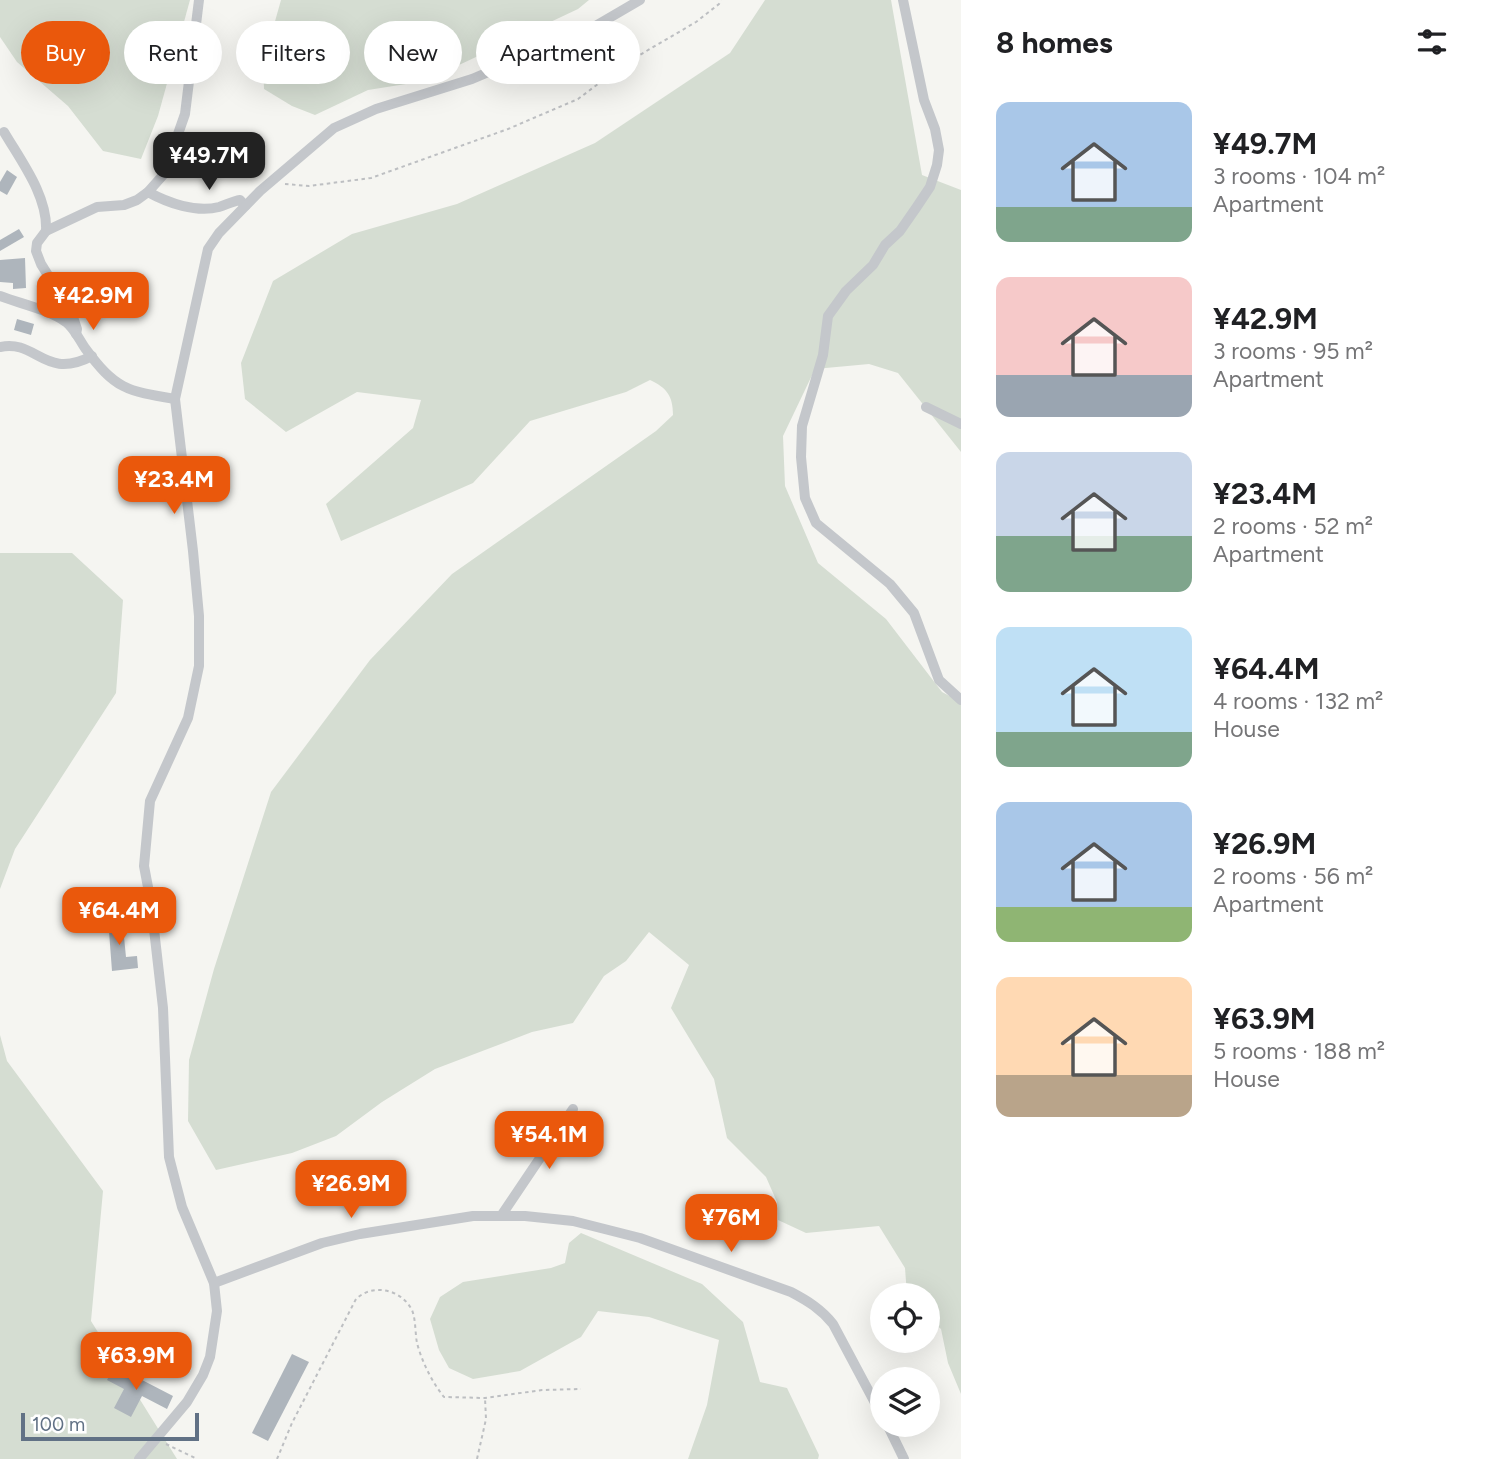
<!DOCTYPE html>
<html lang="en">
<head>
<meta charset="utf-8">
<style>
  body { margin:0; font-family:Figtree,sans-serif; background:#f2f2f2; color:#202124; height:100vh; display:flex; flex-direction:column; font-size:26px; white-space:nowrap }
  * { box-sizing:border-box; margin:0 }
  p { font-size:23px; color:#757577 }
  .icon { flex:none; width:38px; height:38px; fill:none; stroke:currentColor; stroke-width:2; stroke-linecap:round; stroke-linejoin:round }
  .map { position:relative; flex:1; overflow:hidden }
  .side { display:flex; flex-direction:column; background:#fff; width:525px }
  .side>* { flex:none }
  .top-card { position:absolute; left:21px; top:21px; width:665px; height:63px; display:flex; gap:14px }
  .tools { position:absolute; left:870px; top:1283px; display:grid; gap:14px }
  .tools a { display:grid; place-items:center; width:70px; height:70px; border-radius:50%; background:#fff; box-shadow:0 7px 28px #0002; font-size:35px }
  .scale { position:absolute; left:21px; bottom:18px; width:178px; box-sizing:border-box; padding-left:7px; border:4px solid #617185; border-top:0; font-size:19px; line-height:24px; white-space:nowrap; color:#617185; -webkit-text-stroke:5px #fff; paint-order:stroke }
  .price { position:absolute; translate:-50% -60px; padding:0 16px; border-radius:14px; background:#ea580c; color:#fff; font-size:23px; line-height:46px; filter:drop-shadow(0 2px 4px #0008) }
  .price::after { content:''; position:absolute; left:50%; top:42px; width:21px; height:16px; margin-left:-10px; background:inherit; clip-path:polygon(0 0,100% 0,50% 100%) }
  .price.on { background:#222; color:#fff }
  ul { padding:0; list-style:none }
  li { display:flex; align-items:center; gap:21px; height:175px; padding:0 35px }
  li span { display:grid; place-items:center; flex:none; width:196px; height:140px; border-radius:14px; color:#555 }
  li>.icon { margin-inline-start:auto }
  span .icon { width:84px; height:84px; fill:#fffc; stroke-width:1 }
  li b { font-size:30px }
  h2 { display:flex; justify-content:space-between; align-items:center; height:84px; padding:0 35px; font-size:30px }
  .tag { padding:0 24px; border-radius:32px; background:#fff; box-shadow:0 7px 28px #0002; font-size:24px; line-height:63px }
  .tag.on { background:#ea580c; color:#fff }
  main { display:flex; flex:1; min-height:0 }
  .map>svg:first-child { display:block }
</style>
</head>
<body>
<main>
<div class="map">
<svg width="961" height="1459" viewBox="0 0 961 1459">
  <rect width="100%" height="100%" fill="#f5f5f1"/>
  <g fill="#d5ddd2">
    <polygon points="0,0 190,0 158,116 141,159 103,151 68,106 17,62 0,37"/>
    <polygon points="281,0 589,0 578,9 425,81 368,90 315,115 292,106 264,89 263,64"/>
    <path d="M 765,0 L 891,0 L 922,175 L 961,190 L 961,452 L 898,373 L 869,364 L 815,369 L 783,436 L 785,486 L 818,563 L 886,619 L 942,692 L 961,702 L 961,1394 L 948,1363 L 941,1329 L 928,1319 L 928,1295 L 907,1295 L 905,1268 L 879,1226 L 806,1233 L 778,1220 L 777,1202 L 766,1177 L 727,1138 L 714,1079 L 671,1008 L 689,965 L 649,932 L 626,961 L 604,976 L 573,1023 L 532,1032 L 435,1069 L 382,1102 L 336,1136 L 292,1153 L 216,1170 L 188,1121 L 189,1060 L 214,969 L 271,792 L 370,660 L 452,574 L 656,431 L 673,415 C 673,396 667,388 650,380 L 626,392 L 530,421 L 473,483 L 341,541 L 326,504 L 413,428 L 421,400 L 357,392 L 286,432 L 245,399 L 241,363 L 273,281 L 352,234 L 457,204 L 595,143 L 730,53 Z"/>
    <polygon points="0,553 72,553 123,600 116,693 15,849 0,889"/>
    <polygon points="0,1035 7,1061 103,1191 91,1321 177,1459 0,1459"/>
    <polygon points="581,1233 702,1284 743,1322 760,1382 787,1388 819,1455 818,1459 688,1459 707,1405 719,1340 649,1317 598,1311 581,1337 520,1371 473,1379 449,1368 439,1350 430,1319 440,1297 463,1282 551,1268 565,1263 569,1243"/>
  </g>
  <g fill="#aeb5bc">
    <polygon points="7,170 17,177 7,195 0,191 0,182"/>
    <polygon points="19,229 24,237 0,251 0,240"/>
    <polygon points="25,258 26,288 13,289 13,283 0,282 0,260"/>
    <polygon points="17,319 34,324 31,335 14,330"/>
    <polygon points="122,917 126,957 137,956 138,968 112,971 108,918"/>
    <polygon points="292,1354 309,1362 268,1441 252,1433"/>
    <polygon points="115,1366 173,1396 167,1409 142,1396 131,1417 114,1408 124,1389 107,1380"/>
  </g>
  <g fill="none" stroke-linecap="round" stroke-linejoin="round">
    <g stroke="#bdbfc2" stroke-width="2" stroke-dasharray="3.5 3.5" stroke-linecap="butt">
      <polyline points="285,184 309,186 371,178 508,129 578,99 626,63 696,22 719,4 721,0"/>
      <polyline points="166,1444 197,1459"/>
      <path d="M 277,1459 L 292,1423 L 356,1299 C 373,1283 401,1289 412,1310 C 416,1320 415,1333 417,1343 C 422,1362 432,1382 444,1397 L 485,1398 L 542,1390 L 581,1389"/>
      <polyline points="477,1459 486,1419 485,1398"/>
    </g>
    <g stroke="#c4c7cb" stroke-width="10">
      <polyline points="903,0 924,100 935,129 939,150 937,165 930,187 916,208 900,231 885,245 873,265 846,291 828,316 823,355 802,426 801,457 805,498 816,523 890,584 914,613 939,680 961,700"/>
      <path d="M 4,132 C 21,161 48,196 46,231"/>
      <path d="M 148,192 C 168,203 196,213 219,207 C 226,205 233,201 240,200 L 245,206"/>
      <path d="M 0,296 C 21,304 47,309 66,322 C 74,328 79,339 85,348 C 115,389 126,391 175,399"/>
      <polyline points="76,334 77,329 72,314 41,264 36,251 37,243 46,231 97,207 124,205 137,200 148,192 164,174 185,114 199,0"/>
      <path d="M 0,347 C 37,339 44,381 92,356"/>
      <polyline points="926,407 961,424"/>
      <polyline points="501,1216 573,1109"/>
      <path d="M 214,1283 L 322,1243 L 360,1234 L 473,1216 L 525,1216 L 573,1221 L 640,1238 L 791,1292 C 808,1301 821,1309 833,1324 L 882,1416"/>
      <polyline points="887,1424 904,1459"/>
      <polyline points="139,1459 187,1402 203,1375 210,1357 217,1311 214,1283 182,1207 169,1157 163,1008 151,903 144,866 150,801 188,718 199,666 199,616 193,551 175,399 208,249 219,233 260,191 334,128 376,109 472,79 592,28 640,0"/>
    </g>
  </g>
</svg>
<div class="tools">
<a><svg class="icon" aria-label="locate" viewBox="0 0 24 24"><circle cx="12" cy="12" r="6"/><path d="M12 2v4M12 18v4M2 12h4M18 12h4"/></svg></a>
<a><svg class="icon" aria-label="layers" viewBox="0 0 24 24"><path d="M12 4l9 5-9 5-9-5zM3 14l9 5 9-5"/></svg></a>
</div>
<div class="scale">100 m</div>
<b class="price on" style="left:209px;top:192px">¥49.7M</b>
<b class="price" style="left:93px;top:332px">¥42.9M</b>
<b class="price" style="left:174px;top:516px">¥23.4M</b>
<b class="price" style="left:119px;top:947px">¥64.4M</b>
<b class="price" style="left:549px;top:1171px">¥54.1M</b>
<b class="price" style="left:351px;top:1220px">¥26.9M</b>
<b class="price" style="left:731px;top:1254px">¥76M</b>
<b class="price" style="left:136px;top:1392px">¥63.9M</b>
<div class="top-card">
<a class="tag on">Buy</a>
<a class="tag">Rent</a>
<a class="tag">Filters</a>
<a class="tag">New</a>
<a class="tag">Apartment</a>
</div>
</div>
<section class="side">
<h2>8 homes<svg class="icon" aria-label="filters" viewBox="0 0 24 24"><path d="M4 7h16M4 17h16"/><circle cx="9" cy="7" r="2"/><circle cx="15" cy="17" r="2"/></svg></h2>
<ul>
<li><span style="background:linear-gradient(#a9c7e8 75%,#7fa58c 0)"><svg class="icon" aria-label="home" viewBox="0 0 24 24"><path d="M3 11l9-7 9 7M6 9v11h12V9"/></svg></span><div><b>¥49.7M</b><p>3 rooms · 104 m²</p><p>Apartment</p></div></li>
<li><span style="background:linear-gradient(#f6c9c9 70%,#9aa5b1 0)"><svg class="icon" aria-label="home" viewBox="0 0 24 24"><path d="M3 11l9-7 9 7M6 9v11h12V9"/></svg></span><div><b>¥42.9M</b><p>3 rooms · 95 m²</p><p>Apartment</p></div></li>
<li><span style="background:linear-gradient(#c9d6e8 60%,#7fa58c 0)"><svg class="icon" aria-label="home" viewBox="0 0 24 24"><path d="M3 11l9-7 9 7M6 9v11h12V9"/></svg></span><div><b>¥23.4M</b><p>2 rooms · 52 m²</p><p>Apartment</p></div></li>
<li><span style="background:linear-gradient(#bfe0f5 75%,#7fa58c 0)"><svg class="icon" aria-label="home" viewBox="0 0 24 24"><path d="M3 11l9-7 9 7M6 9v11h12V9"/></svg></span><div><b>¥64.4M</b><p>4 rooms · 132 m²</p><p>House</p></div></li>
<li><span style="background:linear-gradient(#a9c7e8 75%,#8fb573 0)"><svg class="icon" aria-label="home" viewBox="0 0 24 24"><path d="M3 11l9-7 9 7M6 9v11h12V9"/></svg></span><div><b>¥26.9M</b><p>2 rooms · 56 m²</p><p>Apartment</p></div></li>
<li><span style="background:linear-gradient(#ffd9b3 70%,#b9a48a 0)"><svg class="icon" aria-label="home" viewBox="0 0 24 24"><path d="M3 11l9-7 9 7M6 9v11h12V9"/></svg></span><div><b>¥63.9M</b><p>5 rooms · 188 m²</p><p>House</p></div></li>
</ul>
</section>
</main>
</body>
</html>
